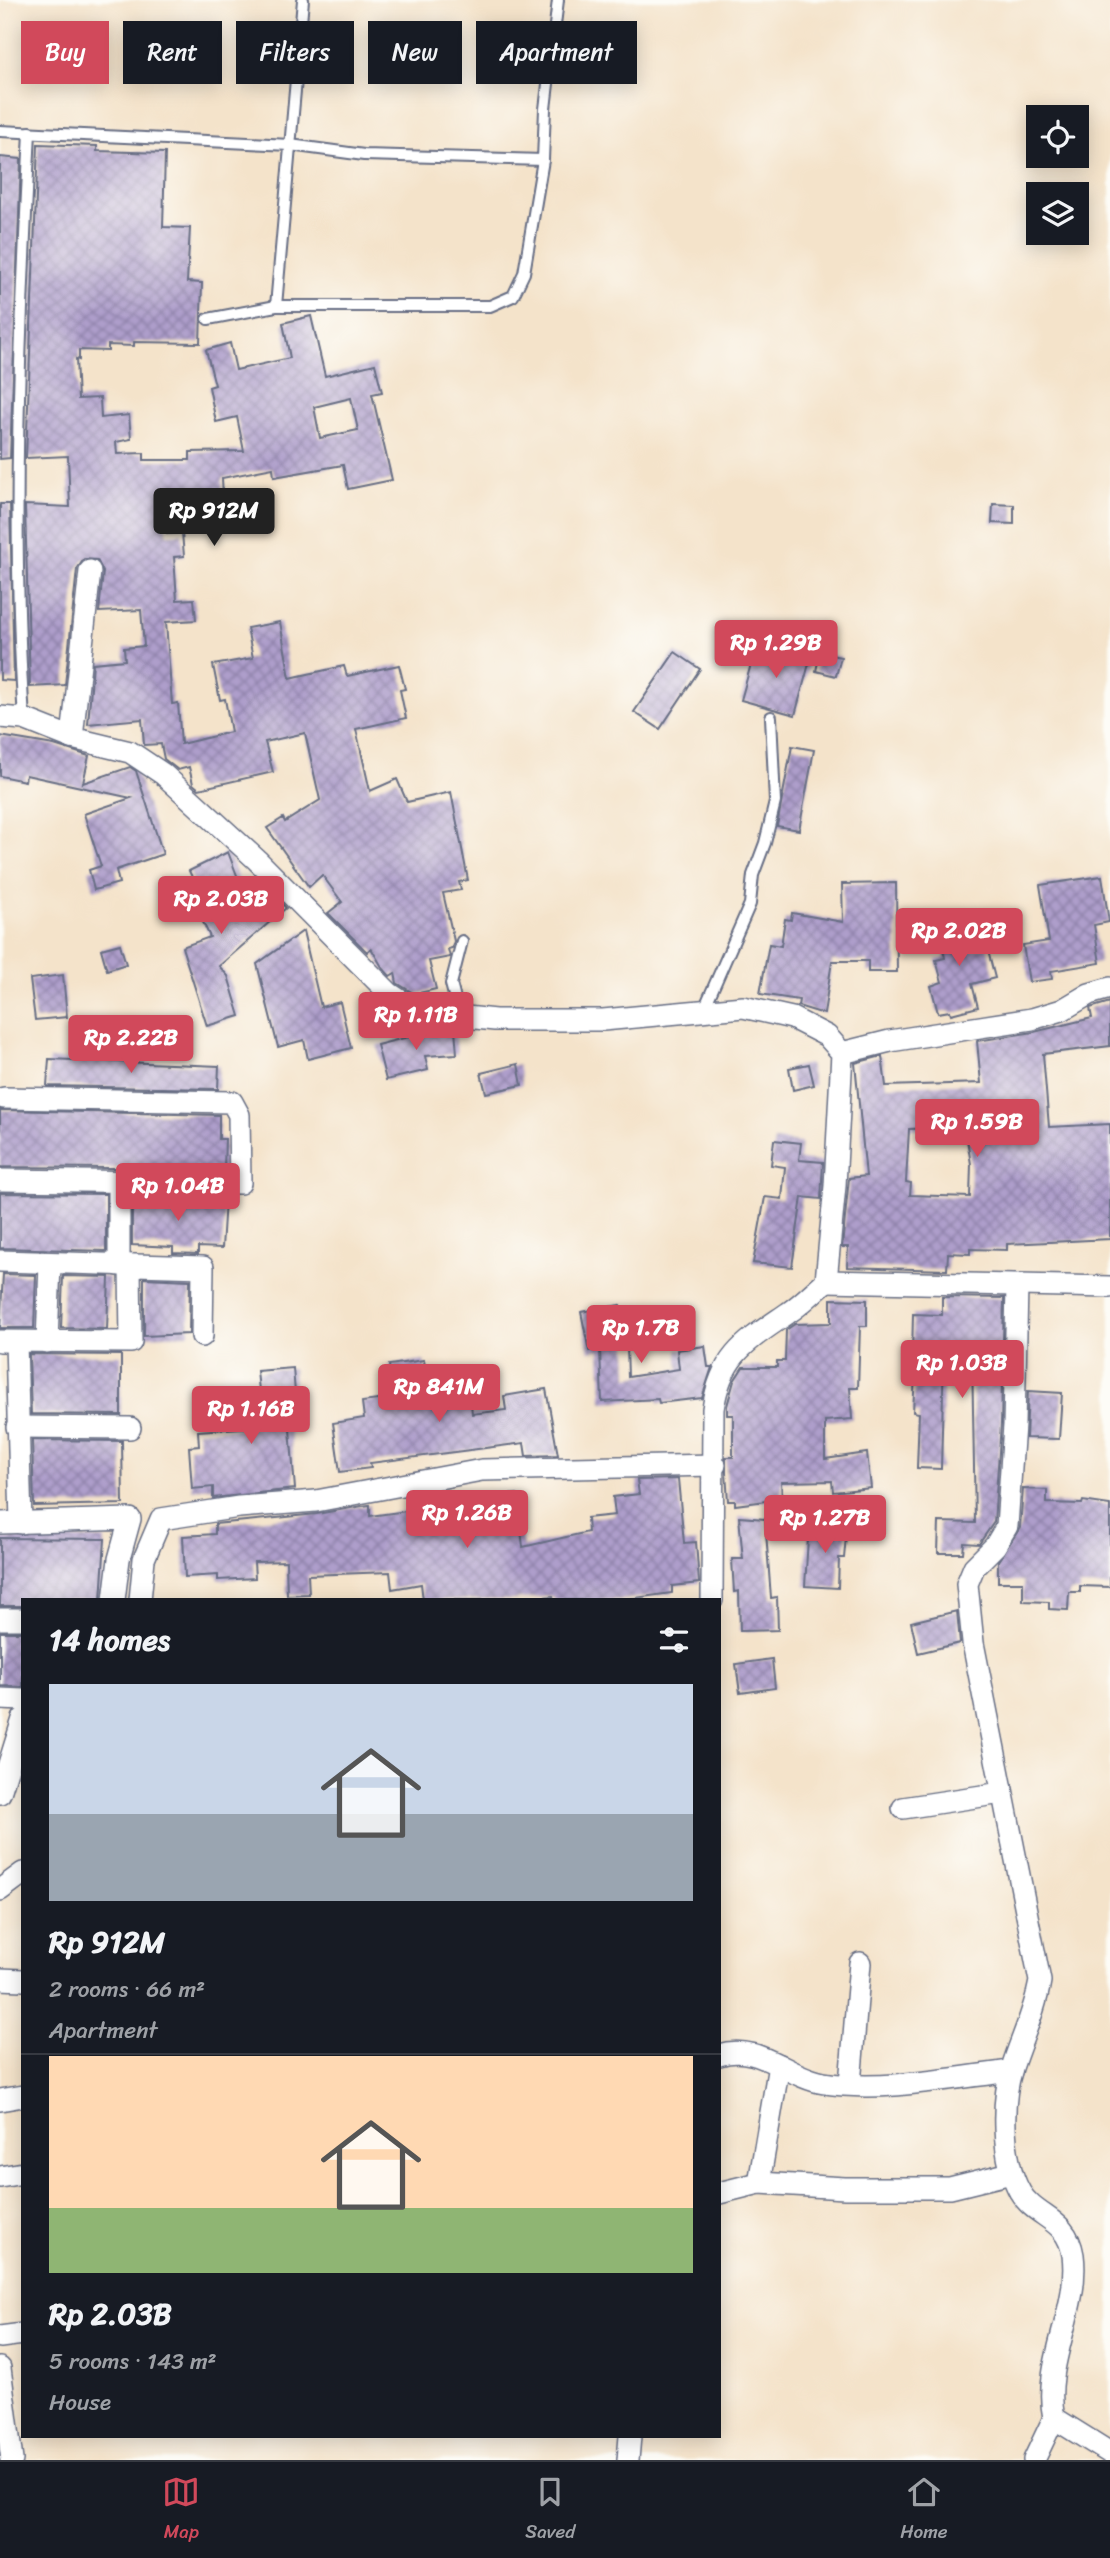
<!DOCTYPE html>
<html lang="en">
<head>
<meta charset="utf-8">
<style>
  body { margin:0; font-family:Sriracha,sans-serif; background:#20242c; color:#f1f3f6; height:100vh; display:flex; flex-direction:column; font-size:26px; white-space:nowrap }
  * { box-sizing:border-box; margin:0 }
  p { font-size:23px; color:#9ea1a6 }
  .icon { flex:none; width:38px; height:38px; fill:none; stroke:currentColor; stroke-width:2; stroke-linecap:round; stroke-linejoin:round }
  .map { position:relative; flex:1; overflow:hidden }
  .panel { position:absolute; left:21px; top:1598px; width:700px; height:840px; display:flex; flex-direction:column; background:#171b24; border-radius:0px; box-shadow:0 4px 18px #0003 }
  .panel>* { flex:none }
  .top-card { position:absolute; left:21px; top:21px; width:700px; height:63px; display:flex; gap:14px }
  .controls { position:absolute; left:1026px; top:105px; display:grid; gap:14px }
  .controls a { display:grid; place-items:center; width:63px; height:63px; border-radius:0px; background:#171b24; box-shadow:0 4px 18px #0003; font-size:35px }
  .price { position:absolute; translate:-50% -60px; padding:0 16px; border-radius:7px; background:#d1495b; color:#fff; font-size:23px; line-height:46px; filter:drop-shadow(0 2px 4px #0008) }
  .price::after { content:''; position:absolute; left:50%; top:42px; width:21px; height:16px; margin-left:-10px; background:inherit; clip-path:polygon(0 0,100% 0,50% 100%) }
  .price.current { background:#222; color:#fff }
  ul { padding:0; list-style:none }
  li { display:grid; align-content:center; gap:14px; height:371px; padding:0 28px }
  li+li { border-top:2px solid #363941 }
  li span { display:grid; place-items:center; height:217px; border-radius:0px; color:#555 }
  li>.icon { margin-inline-start:auto }
  span .icon { width:126px; height:126px; fill:#fffc; stroke-width:1 }
  li b { font-size:30px }
  h2 { display:flex; justify-content:space-between; align-items:center; height:84px; padding:0 28px; font-size:30px }
  .chip { padding:0 24px; border-radius:0px; background:#171b24; box-shadow:0 4px 18px #0003; font-size:24px; line-height:63px }
  .chip.current { background:#d1495b; color:#fff }
  .menu { display:flex; justify-content:space-around; align-items:center; height:98px; border-top:2px solid #363941; background:#171b24; font-size:19px; color:#9ea1a6 }
  .menu a { display:grid; justify-items:center; gap:4px }
  .menu .current { color:#d1495b }
  .map>svg:first-child { display:block }
</style>
</head>
<body>
<div class="map">
<svg width="1110" height="2460" viewBox="0 0 1110 2460">
  <defs>
    <pattern id="building-cross-hatch" width="8" height="8" patternUnits="userSpaceOnUse" patternTransform="scale(1.75)"><rect width="8" height="8" fill="#ae9ecb"/><path d="M0 0l8 8M0 8l8-8" fill="none" stroke="#8d81a8"/></pattern>
  </defs>
  <rect width="100%" height="100%" fill="#fdfcf7"/>
  <filter id="ink" filterUnits="userSpaceOnUse"><feTurbulence type="fractalNoise" baseFrequency=".0143" numOctaves="2"/><feDisplacementMap in="SourceGraphic" scale="14" xChannelSelector="R" yChannelSelector="G"/><feConvolveMatrix kernelMatrix="1 2 1 2 8 2 1 2 1" color-interpolation-filters="sRGB"/></filter>
  <filter id="wash" filterUnits="userSpaceOnUse"><feTurbulence type="fractalNoise" baseFrequency=".00686" numOctaves="4" result="noise"/><feDisplacementMap in="SourceGraphic" scale="28" xChannelSelector="R" yChannelSelector="G"/><feGaussianBlur stdDeviation="1.57" result="paint"/><feColorMatrix in="noise" values="0 0 0 0 0 0 0 0 0 0 0 0 0 0 0 0 0 1.4 0 .05"/><feComposite in="paint" operator="in"/></filter>
  <g filter="url(#wash)">
    <rect width="100%" height="100%" fill="#f4e3ca"/>
    <g id="blocks">
      <g fill="url(#building-cross-hatch)" fill-rule="evenodd">
        <path d="M 38,144 L 97,146 L 97,151 L 165,153 L 163,227 L 190,228 L 187,282 L 202,283 L 200,343 L 134,342 L 134,346 L 108,345 L 108,351 L 79,350 L 79,360 L 76,359 L 78,399 L 100,398 L 101,418 L 129,415 L 131,439 L 116,442 L 117,454 L 144,453 L 144,460 L 190,460 L 190,452 L 244,451 L 237,417 L 216,422 L 209,387 L 215,385 L 206,350 L 230,343 L 236,370 L 290,358 L 283,323 L 311,316 L 325,376 L 375,364 L 382,392 L 372,394 L 392,480 L 348,489 L 343,465 L 274,477 L 273,468 L 222,478 L 223,498 L 167,500 L 167,534 L 182,533 L 184,556 L 174,557 L 177,600 L 194,599 L 196,620 L 166,622 L 172,704 L 178,703 L 181,744 L 231,732 L 225,699 L 220,700 L 213,665 L 253,658 L 247,628 L 280,622 L 290,678 L 344,666 L 347,676 L 399,665 L 405,689 L 400,690 L 406,718 L 356,729 L 370,791 L 397,779 L 407,802 L 451,792 L 468,880 L 459,882 L 461,890 L 443,893 L 454,941 L 452,948 L 448,949 L 450,957 L 429,961 L 436,989 L 415,994 L 397,983 L 395,973 L 390,976 L 382,967 L 371,948 L 367,952 L 328,913 L 342,902 L 322,875 L 309,887 L 267,828 L 283,818 L 285,822 L 320,800 L 305,733 L 265,742 L 273,772 L 199,789 L 193,784 L 189,767 L 178,770 L 164,759 L 161,744 L 144,745 L 142,719 L 88,724 L 93,663 L 125,660 L 124,648 L 144,646 L 141,610 L 99,612 L 103,572 L 97,560 L 84,559 L 77,569 L 65,685 L 30,687 L 25,505 L 70,507 L 68,456 L 26,458 ZM 351,398 L 358,430 L 320,438 L 314,407 Z"/>
        <polygon points="0,157 21,159 10,458 0,459"/>
        <polygon points="0,504 10,504 14,681 0,680"/>
        <polygon points="993,504 1014,505 1014,524 992,523"/>
        <polygon points="756,646 810,660 795,715 741,700"/>
        <polygon points="675,652 700,669 660,729 634,712"/>
        <polygon points="820,653 841,657 836,676 816,671"/>
        <polygon points="0,736 54,745 89,756 83,783 130,767 136,771 163,854 116,870 119,883 94,890 89,870 101,866 84,814 131,798 26,775 25,781 0,776"/>
        <polygon points="792,746 814,750 799,830 777,826"/>
        <polygon points="228,852 253,917 283,905 286,908 219,966 228,976 240,1016 207,1026 182,947 210,937 200,916 209,911 189,871"/>
        <polygon points="1102,876 1109,922 1094,925 1100,963 1051,971 1052,979 1029,982 1023,945 1049,941 1040,885"/>
        <polygon points="896,883 897,972 868,972 868,961 832,961 824,1014 798,1006 799,1000 760,994 769,944 781,946 785,919 791,920 792,913 843,922 842,884"/>
        <polygon points="959,912 967,952 987,947 995,978 972,984 978,1007 951,1014 950,1011 938,1013 931,986 942,982 936,960 945,958 936,916"/>
        <polygon points="303,931 321,1007 340,1002 351,1048 308,1059 304,1040 278,1047 257,964"/>
        <polygon points="120,944 126,964 107,970 101,949"/>
        <polygon points="63,975 67,1017 35,1020 30,979"/>
        <path d="M 1110,1002 L 1110,1046 L 1043,1054 L 1049,1127 L 1110,1124 L 1110,1239 L 1007,1244 L 1007,1250 L 970,1249 L 970,1254 L 948,1253 L 947,1270 L 847,1267 L 848,1247 L 842,1247 L 849,1178 L 866,1176 L 855,1063 L 882,1056 L 886,1086 L 981,1083 L 977,1041 L 1034,1032 L 1092,1018 L 1090,1008 ZM 965,1127 L 971,1164 L 970,1197 L 910,1195 L 911,1183 L 906,1182 L 909,1129 Z"/>
        <polygon points="432,1027 455,1029 457,1054 425,1056 428,1070 386,1080 377,1045 432,1031"/>
        <polygon points="49,1059 219,1066 218,1089 47,1086"/>
        <polygon points="518,1064 522,1085 486,1093 481,1073"/>
        <polygon points="809,1064 814,1085 793,1090 789,1068"/>
        <polygon points="0,1110 219,1115 219,1139 225,1139 224,1169 0,1167"/>
        <polygon points="774,1140 801,1143 799,1160 823,1162 821,1199 802,1197 792,1267 753,1263 765,1197 782,1199 785,1167 771,1165"/>
        <polygon points="0,1193 106,1194 106,1251 0,1248"/>
        <polygon points="132,1196 225,1200 222,1248 198,1247 198,1254 173,1253 173,1247 132,1245"/>
        <polygon points="3,1274 36,1275 34,1328 0,1328"/>
        <polygon points="63,1276 109,1277 107,1329 61,1328"/>
        <polygon points="144,1278 190,1280 189,1334 144,1336"/>
        <polygon points="942,1297 1004,1298 1001,1424 994,1522 979,1544 964,1543 963,1553 938,1553 939,1522 975,1523 972,1354 944,1354 941,1469 917,1468 919,1413 913,1412 916,1356 912,1356 913,1314 942,1315"/>
        <polygon points="831,1299 867,1300 867,1326 860,1326 858,1388 850,1388 852,1419 825,1421 825,1459 867,1453 871,1488 833,1492 832,1481 781,1482 782,1499 735,1505 735,1501 728,1501 726,1473 726,1457 733,1457 733,1415 727,1415 727,1406 734,1381 743,1367 777,1367 777,1361 785,1361 786,1330 795,1324 831,1323"/>
        <polygon points="620,1305 627,1346 628,1377 679,1369 677,1350 705,1346 708,1367 712,1367 702,1398 659,1403 658,1399 602,1402 600,1349 589,1351 581,1312"/>
        <polygon points="29,1354 121,1355 121,1415 31,1414"/>
        <polygon points="424,1360 429,1394 470,1392 472,1414 506,1410 504,1396 546,1389 558,1455 526,1456 524,1443 370,1463 371,1468 340,1472 333,1423 364,1418 362,1402 394,1398 389,1365"/>
        <polygon points="293,1368 295,1393 290,1393 293,1429 290,1429 295,1489 213,1498 213,1487 192,1489 189,1447 199,1446 198,1431 255,1427 253,1400 260,1400 257,1371"/>
        <polygon points="1028,1391 1062,1393 1059,1439 1026,1438"/>
        <polygon points="32,1440 122,1441 123,1504 34,1506"/>
        <polygon points="678,1479 684,1543 696,1542 699,1583 672,1586 672,1593 621,1600 554,1600 553,1596 513,1600 423,1600 421,1584 392,1589 390,1572 308,1575 309,1594 287,1595 286,1561 254,1562 255,1578 218,1580 218,1575 185,1577 183,1536 215,1534 215,1524 317,1514 362,1506 370,1505 370,1516 414,1510 413,1504 517,1494 523,1547 588,1532 587,1518 615,1515 613,1497 639,1494 637,1480"/>
        <polygon points="1023,1489 1047,1490 1047,1503 1082,1504 1083,1501 1110,1505 1110,1587 1080,1586 1080,1592 1069,1592 1068,1610 1049,1609 1049,1602 1023,1601 1023,1582 998,1582 998,1561 1020,1528"/>
        <polygon points="739,1517 765,1519 771,1598 777,1597 778,1630 740,1631 739,1591 734,1592 732,1559 743,1559"/>
        <polygon points="809,1523 847,1526 844,1558 839,1558 838,1588 805,1586"/>
        <polygon points="0,1538 105,1539 101,1600 23,1600 23,1606 0,1606"/>
        <polygon points="957,1611 960,1643 918,1653 911,1622"/>
        <polygon points="0,1632 23,1632 23,1687 0,1686"/>
        <polygon points="772,1659 775,1688 740,1693 736,1664"/>
      </g>
    </g>
  </g>
  <g filter="url(#ink)">
    <use href="#blocks" fill-opacity="0" stroke="#676e84" stroke-width="2"/>
    <g fill="none" stroke-linecap="round" stroke-linejoin="round">
      <g stroke="#676e84" stroke-width="14">
        <g id="lane">
          <polyline points="0,131 290,145 364,155 543,160 545,109 558,0"/>
          <polyline points="276,306 303,0"/>
          <polyline points="208,319 276,306 490,306 513,296 524,273 543,160"/>
          <path d="M 24,719 C 11,524 20,328 30,132"/>
          <polyline points="704,1009 750,904 753,875 765,843 775,802 771,717"/>
          <polyline points="460,1018 451,984 462,941"/>
        </g>
      </g>
      <g stroke="#676e84" stroke-width="24">
        <g id="street">
          <path d="M 0,717 L 24,719 L 72,738 L 130,752 L 163,774 L 257,860 L 389,993 L 418,1012 L 495,1020 L 603,1020 L 743,1007 L 792,1018 L 827,1036 L 842,1053 L 835,1186 L 826,1281 C 814,1291 802,1304 788,1313 C 746,1342 721,1355 713,1409 L 712,1600"/>
          <polyline points="72,738 90,571"/>
          <polyline points="842,1053 890,1041 1032,1019 1062,1010 1089,994 1110,988"/>
          <polyline points="0,1180 240,1183 239,1115 232,1102 4,1098"/>
          <polyline points="119,1181 119,1265"/>
          <polyline points="0,1261 203,1267 202,1336"/>
          <polyline points="826,1281 1110,1287"/>
          <path d="M 1017,1286 L 1014,1425 L 1007,1526 L 995,1546 L 974,1567 L 967,1584 L 973,1643 L 1040,1981 C 1035,2012 1021,2039 1012,2068 C 1001,2102 1002,2160 1020,2192 C 1036,2219 1067,2217 1073,2255 C 1080,2309 1042,2364 1054,2418 L 1110,2453"/>
          <polyline points="0,1341 131,1342 130,1266"/>
          <polyline points="16,1342 21,1523"/>
          <polyline points="47,1342 50,1264"/>
          <polyline points="17,1427 130,1428"/>
          <polyline points="0,1523 130,1519 119,1559 114,1600"/>
          <polyline points="140,1600 144,1559 161,1519 239,1507 316,1501 482,1470 715,1465"/>
          <polyline points="0,1619 23,1619"/>
          <polyline points="0,1699 23,1700"/>
          <polyline points="0,1793 23,1719"/>
          <polyline points="903,1808 1002,1793"/>
          <polyline points="0,1890 23,1873"/>
          <polyline points="0,1979 23,1980"/>
          <path d="M 719,2055 C 758,2042 787,2077 824,2083 C 882,2092 953,2078 1011,2071"/>
          <polyline points="850,2084 860,1963"/>
          <polyline points="0,2100 23,2096"/>
          <polyline points="0,2177 23,2173"/>
          <polyline points="759,2183 779,2065"/>
          <polyline points="719,2193 759,2183 845,2188 950,2188 1011,2173"/>
          <polyline points="0,2337 23,2334"/>
          <polyline points="0,2368 12,2460"/>
          <polyline points="628,2460 630,2436"/>
          <polyline points="1034,2460 1054,2418"/>
        </g>
      </g>
      <use href="#lane" stroke="#fff" stroke-width="10"/>
      <use href="#street" stroke="#fff" stroke-width="21"/>
    </g>
  </g>
</svg>
<div class="controls">
<a><svg class="icon" aria-label="locate" viewBox="0 0 24 24"><circle cx="12" cy="12" r="6"/><path d="M12 2v4M12 18v4M2 12h4M18 12h4"/></svg></a>
<a><svg class="icon" aria-label="layers" viewBox="0 0 24 24"><path d="M12 4l9 5-9 5-9-5zM3 14l9 5 9-5"/></svg></a>
</div>
<b class="price current" style="left:214px;top:548px">Rp 912M</b>
<b class="price" style="left:776px;top:680px">Rp 1.29B</b>
<b class="price" style="left:221px;top:936px">Rp 2.03B</b>
<b class="price" style="left:959px;top:968px">Rp 2.02B</b>
<b class="price" style="left:416px;top:1052px">Rp 1.11B</b>
<b class="price" style="left:131px;top:1075px">Rp 2.22B</b>
<b class="price" style="left:977px;top:1159px">Rp 1.59B</b>
<b class="price" style="left:178px;top:1223px">Rp 1.04B</b>
<b class="price" style="left:641px;top:1365px">Rp 1.7B</b>
<b class="price" style="left:962px;top:1400px">Rp 1.03B</b>
<b class="price" style="left:439px;top:1424px">Rp 841M</b>
<b class="price" style="left:251px;top:1446px">Rp 1.16B</b>
<b class="price" style="left:467px;top:1550px">Rp 1.26B</b>
<b class="price" style="left:825px;top:1555px">Rp 1.27B</b>
<div class="top-card">
<a class="chip current">Buy</a>
<a class="chip">Rent</a>
<a class="chip">Filters</a>
<a class="chip">New</a>
<a class="chip">Apartment</a>
</div>
<section class="panel">
<h2>14 homes<svg class="icon" aria-label="filters" viewBox="0 0 24 24"><path d="M4 7h16M4 17h16"/><circle cx="9" cy="7" r="2"/><circle cx="15" cy="17" r="2"/></svg></h2>
<ul>
<li><span style="background:linear-gradient(#c9d6e8 60%,#9aa5b1 0)"><svg class="icon" aria-label="home" viewBox="0 0 24 24"><path d="M3 11l9-7 9 7M6 9v11h12V9"/></svg></span><div><b>Rp 912M</b><p>2 rooms · 66 m²</p><p>Apartment</p></div></li>
<li><span style="background:linear-gradient(#ffd9b3 70%,#8fb573 0)"><svg class="icon" aria-label="home" viewBox="0 0 24 24"><path d="M3 11l9-7 9 7M6 9v11h12V9"/></svg></span><div><b>Rp 2.03B</b><p>5 rooms · 143 m²</p><p>House</p></div></li>
</ul>
</section>
</div>
<nav class="menu">
<a class="current"><svg class="icon" aria-label="map" viewBox="0 0 24 24"><path d="M3 6l6-2 6 2 6-2v14l-6 2-6-2-6 2zM9 4v14M15 6v14"/></svg>Map</a>
<a><svg class="icon" aria-label="saved" viewBox="0 0 24 24"><path d="M7 4h10v16l-5-4-5 4z"/></svg>Saved</a>
<a><svg class="icon" aria-label="home" viewBox="0 0 24 24"><path d="M3 11l9-7 9 7M6 9v11h12V9"/></svg>Home</a>
</nav>
</body>
</html>
